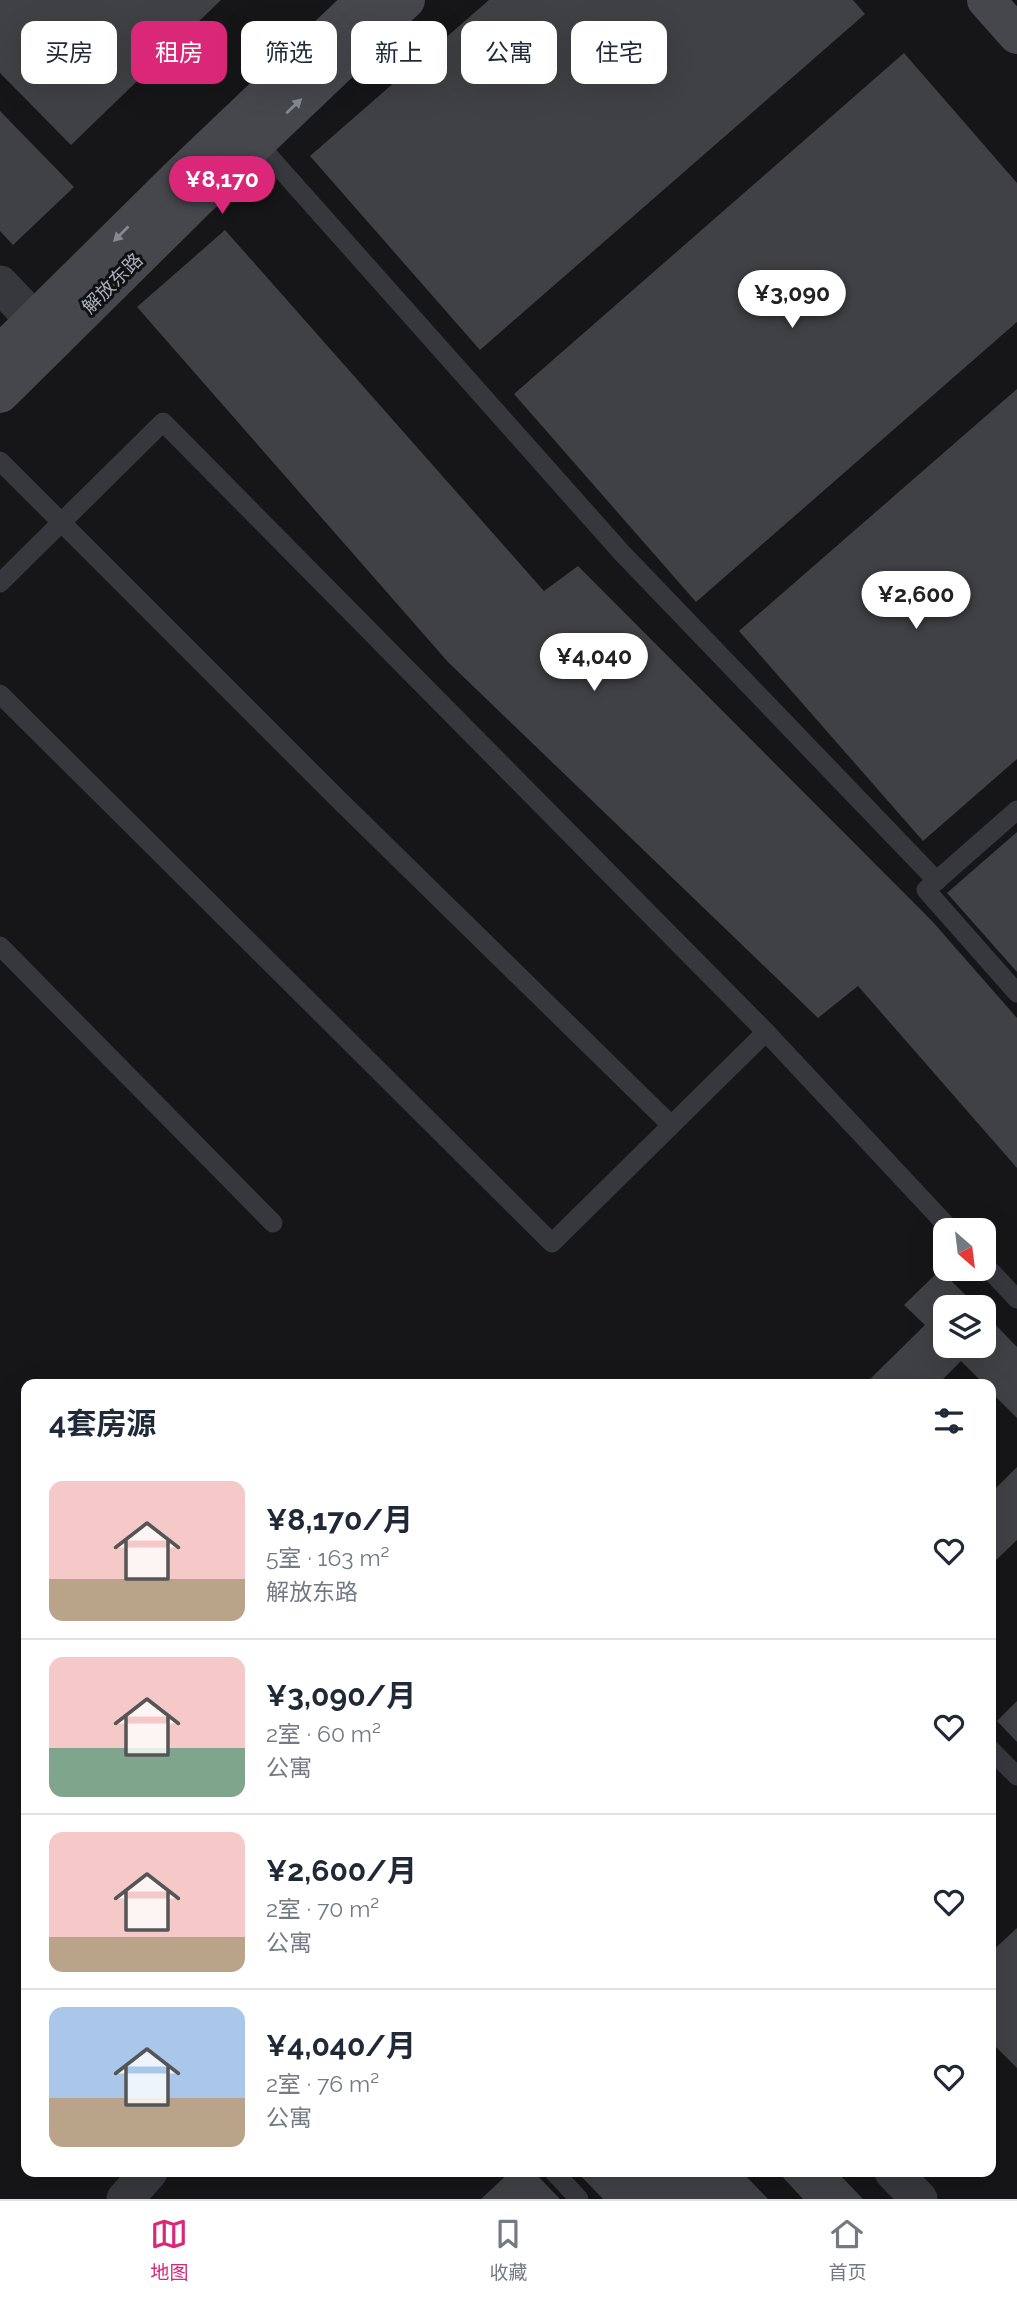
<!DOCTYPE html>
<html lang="zh">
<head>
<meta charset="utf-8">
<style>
  body { margin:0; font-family:Raleway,"Noto Sans SC",sans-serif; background:#f2f2f3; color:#1f2937; height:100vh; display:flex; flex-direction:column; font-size:26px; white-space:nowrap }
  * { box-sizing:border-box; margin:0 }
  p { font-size:23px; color:#747a83 }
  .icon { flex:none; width:38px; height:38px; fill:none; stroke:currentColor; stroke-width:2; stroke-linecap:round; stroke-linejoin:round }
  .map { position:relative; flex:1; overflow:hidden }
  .panel { position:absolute; left:21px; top:1379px; width:975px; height:798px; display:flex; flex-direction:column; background:#fff; border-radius:14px; box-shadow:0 7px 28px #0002 }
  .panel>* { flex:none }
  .hud { position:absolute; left:21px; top:21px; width:976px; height:63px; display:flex; gap:14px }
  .needle { width:46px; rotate:152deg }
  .controls { position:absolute; left:933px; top:1218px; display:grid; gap:14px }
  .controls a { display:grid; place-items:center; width:63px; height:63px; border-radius:14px; background:#fff; box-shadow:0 7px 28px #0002; font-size:35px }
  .price { position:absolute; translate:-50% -60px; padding:0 16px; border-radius:24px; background:#fff; color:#222; font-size:23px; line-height:46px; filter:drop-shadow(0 2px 4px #0008) }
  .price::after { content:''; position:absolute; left:50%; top:42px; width:21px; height:16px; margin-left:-10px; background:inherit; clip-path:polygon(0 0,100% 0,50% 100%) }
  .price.on { background:#db2777; color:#fff }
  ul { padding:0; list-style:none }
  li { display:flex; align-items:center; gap:21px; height:175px; padding:0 28px }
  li+li { border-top:2px solid #e0e1e3 }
  li span { display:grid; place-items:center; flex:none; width:196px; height:140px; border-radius:14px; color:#555 }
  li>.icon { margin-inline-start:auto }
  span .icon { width:84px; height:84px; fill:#fffc; stroke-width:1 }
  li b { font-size:30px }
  h2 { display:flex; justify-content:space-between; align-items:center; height:84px; padding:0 28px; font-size:30px }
  .chip { padding:0 24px; border-radius:14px; background:#fff; box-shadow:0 7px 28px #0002; font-size:24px; line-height:63px }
  .chip.on { background:#db2777; color:#fff }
  .tab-bar { display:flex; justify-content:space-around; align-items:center; height:98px; border-top:2px solid #e0e1e3; background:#fff; font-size:19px; color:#747a83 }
  .tab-bar a { display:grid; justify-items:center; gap:4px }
  .tab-bar .on { color:#db2777 }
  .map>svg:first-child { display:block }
</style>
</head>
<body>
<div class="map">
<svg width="1017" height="2199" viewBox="0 0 1017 2199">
  <rect width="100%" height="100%" fill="#161618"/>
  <g fill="#404145">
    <polygon points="0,0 221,0 71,145 0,73"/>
    <polygon points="489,0 853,0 865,14 480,350 310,156"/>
    <polygon points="904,53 1017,183 1017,322 696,602 514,394"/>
    <polygon points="0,111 74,187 13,245 0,231"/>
    <polygon points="225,230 544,591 578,566 932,921 1017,1018 1017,1168 858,986 818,1018 448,662 137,307"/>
    <polygon points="1017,389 1017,759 923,841 739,631"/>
    <polygon points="1017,832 1017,972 947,893"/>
    <polygon points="940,1270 978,1307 945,1307 945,1346 984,1346 984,1313 1017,1347 1017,1418 990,1391 990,1384 984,1384 961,1361 938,1384 865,1384 925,1325 904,1305"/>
    <polygon points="1017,1467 1017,1540 990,1566 990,1494"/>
    <polygon points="1017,1701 1017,1742 997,1721"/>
    <polygon points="1017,1928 1017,2068 990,2041 990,1953"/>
    <polygon points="510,2172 534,2172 560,2199 481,2199"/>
    <polygon points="577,2172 742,2172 768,2199 603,2199"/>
    <polygon points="778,2172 837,2172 863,2199 803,2199"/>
  </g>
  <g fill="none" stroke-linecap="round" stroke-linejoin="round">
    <g stroke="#37383d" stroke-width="19">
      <polyline points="253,138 622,553 937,881"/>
      <polyline points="0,461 335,796 670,1124"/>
      <polyline points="0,583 163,422 766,1032 552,1243 0,694"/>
      <polyline points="1017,810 926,890 1017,993"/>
      <polyline points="0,946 273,1223"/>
      <polyline points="766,1032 951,1230"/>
      <polyline points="984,1264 1017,1299"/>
      <polyline points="990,1749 1017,1776"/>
      <polyline points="554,2172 579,2199"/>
    </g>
    <g stroke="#37383d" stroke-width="37">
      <polyline points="0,284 54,341"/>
      <polyline points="893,2172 919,2199"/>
      <polyline points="125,2199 149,2172"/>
    </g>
    <g stroke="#45474d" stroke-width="38">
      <polyline points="986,0 1017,35"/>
      <polyline points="0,354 177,179 365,0"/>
      <polyline points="0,394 195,201 406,0"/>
    </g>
  </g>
  <defs><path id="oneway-solid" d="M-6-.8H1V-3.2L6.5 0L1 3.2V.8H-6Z" transform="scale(1.75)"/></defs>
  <g fill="#858993">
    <use href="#oneway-solid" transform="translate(294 106) rotate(-43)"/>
    <use href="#oneway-solid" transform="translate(121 234) rotate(135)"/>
  </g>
  <g text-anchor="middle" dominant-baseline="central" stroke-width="6" stroke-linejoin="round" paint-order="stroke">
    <g font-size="19" fill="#a8adb8" stroke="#111113">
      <text transform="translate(112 283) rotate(-45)">解放东路</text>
    </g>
  </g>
</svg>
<div class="controls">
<a><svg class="needle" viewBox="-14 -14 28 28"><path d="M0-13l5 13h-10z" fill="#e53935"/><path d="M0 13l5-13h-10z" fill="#747a83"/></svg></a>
<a><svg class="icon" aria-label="layers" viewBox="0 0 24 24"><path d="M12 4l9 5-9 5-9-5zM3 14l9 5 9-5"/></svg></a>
</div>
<b class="price on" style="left:222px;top:216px">¥8,170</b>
<b class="price" style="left:792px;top:330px">¥3,090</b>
<b class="price" style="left:916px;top:631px">¥2,600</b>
<b class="price" style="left:594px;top:693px">¥4,040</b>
<div class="hud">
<a class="chip">买房</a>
<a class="chip on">租房</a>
<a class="chip">筛选</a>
<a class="chip">新上</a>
<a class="chip">公寓</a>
<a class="chip">住宅</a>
</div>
<section class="panel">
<h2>4套房源<svg class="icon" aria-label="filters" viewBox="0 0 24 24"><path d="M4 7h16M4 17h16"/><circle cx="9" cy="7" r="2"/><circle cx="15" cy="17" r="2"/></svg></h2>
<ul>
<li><span style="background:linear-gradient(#f6c9c9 70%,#b9a48a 0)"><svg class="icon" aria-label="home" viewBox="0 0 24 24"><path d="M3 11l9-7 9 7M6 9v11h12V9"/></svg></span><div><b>¥8,170/月</b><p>5室 · 163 m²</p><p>解放东路</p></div><svg class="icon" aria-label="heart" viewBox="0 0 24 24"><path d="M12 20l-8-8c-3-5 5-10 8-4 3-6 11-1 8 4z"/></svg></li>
<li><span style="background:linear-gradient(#f6c9c9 65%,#7fa58c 0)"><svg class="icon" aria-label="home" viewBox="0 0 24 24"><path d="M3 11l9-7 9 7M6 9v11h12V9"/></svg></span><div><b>¥3,090/月</b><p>2室 · 60 m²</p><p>公寓</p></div><svg class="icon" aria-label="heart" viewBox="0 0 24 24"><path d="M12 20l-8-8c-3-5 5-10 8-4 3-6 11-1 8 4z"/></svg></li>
<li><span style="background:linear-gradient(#f6c9c9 75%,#b9a48a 0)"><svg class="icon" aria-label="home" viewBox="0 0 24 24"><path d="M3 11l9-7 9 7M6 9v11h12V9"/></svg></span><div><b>¥2,600/月</b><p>2室 · 70 m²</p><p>公寓</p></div><svg class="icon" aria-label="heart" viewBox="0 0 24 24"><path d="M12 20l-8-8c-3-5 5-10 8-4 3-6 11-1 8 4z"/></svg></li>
<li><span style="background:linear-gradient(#a9c7e8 65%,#b9a48a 0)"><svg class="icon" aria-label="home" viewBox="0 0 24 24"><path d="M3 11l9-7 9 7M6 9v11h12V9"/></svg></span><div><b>¥4,040/月</b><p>2室 · 76 m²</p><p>公寓</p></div><svg class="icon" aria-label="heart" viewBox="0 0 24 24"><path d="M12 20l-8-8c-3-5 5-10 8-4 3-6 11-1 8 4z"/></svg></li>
</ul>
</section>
</div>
<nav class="tab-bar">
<a class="on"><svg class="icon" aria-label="map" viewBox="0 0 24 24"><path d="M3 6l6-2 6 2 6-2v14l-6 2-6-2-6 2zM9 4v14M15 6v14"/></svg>地图</a>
<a><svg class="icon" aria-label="saved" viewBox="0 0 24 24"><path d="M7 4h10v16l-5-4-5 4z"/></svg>收藏</a>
<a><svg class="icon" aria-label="home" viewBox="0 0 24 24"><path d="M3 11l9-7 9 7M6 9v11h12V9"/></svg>首页</a>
</nav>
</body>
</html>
